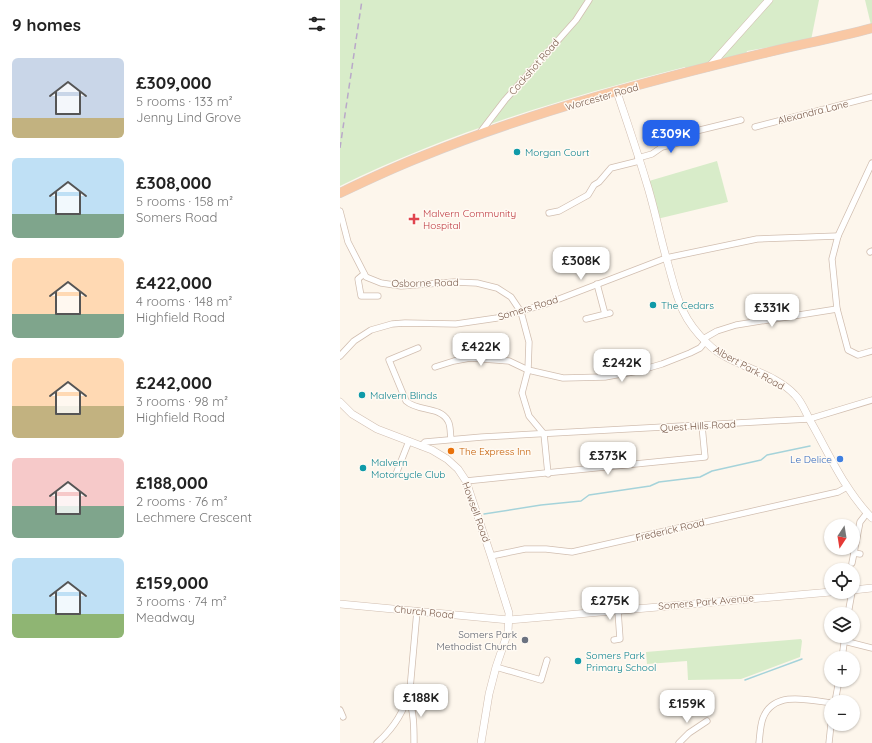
<!DOCTYPE html>
<html lang="en">
<head>
<meta charset="utf-8">
<style>
  body { margin:0; font-family:Quicksand,sans-serif; background:#f2f2f2; color:#222; height:100vh; display:flex; flex-direction:column; font-size:15px; white-space:nowrap }
  * { box-sizing:border-box; margin:0 }
  p { font-size:13px; color:#767676 }
  .icon { flex:none; width:22px; height:22px; fill:none; stroke:currentColor; stroke-width:2; stroke-linecap:round; stroke-linejoin:round }
  .map { position:relative; flex:1; overflow:hidden }
  .drawer { display:flex; flex-direction:column; background:#fff; width:340px }
  .drawer>* { flex:none }
  .needle { width:26px; rotate:192deg }
  .fabs { position:absolute; left:484px; top:519px; display:grid; gap:8px }
  .fabs a { display:grid; place-items:center; width:36px; height:36px; border-radius:50%; background:#fff; box-shadow:0 1px 3px #0004; font-size:20px }
  .price { position:absolute; translate:-50% -34px; padding:0 9px; border-radius:8px; background:#fff; color:#222; font-size:13px; line-height:26px; filter:drop-shadow(0 1px 2px #0008) }
  .price::after { content:''; position:absolute; left:50%; top:24px; width:12px; height:9px; margin-left:-6px; background:inherit; clip-path:polygon(0 0,100% 0,50% 100%) }
  .price.active { background:#2563eb; color:#fff }
  ul { padding:0; list-style:none }
  li { display:flex; align-items:center; gap:12px; height:100px; padding:0 12px }
  li span { display:grid; place-items:center; flex:none; width:112px; height:80px; border-radius:6px; color:#555 }
  li>.icon { margin-inline-start:auto }
  span .icon { width:48px; height:48px; fill:#fffc; stroke-width:1 }
  li b { font-size:17px }
  h2 { display:flex; justify-content:space-between; align-items:center; height:48px; padding:0 12px; font-size:17px }
  main { display:flex; flex:1; min-height:0 }
  .map>svg:first-child { display:block }
</style>
</head>
<body>
<main>
<section class="drawer">
<h2>9 homes<svg class="icon" aria-label="filters" viewBox="0 0 24 24"><path d="M4 7h16M4 17h16"/><circle cx="9" cy="7" r="2"/><circle cx="15" cy="17" r="2"/></svg></h2>
<ul>
<li><span style="background:linear-gradient(#c9d6e8 75%,#c2b280 0)"><svg class="icon" aria-label="home" viewBox="0 0 24 24"><path d="M3 11l9-7 9 7M6 9v11h12V9"/></svg></span><div><b>£309,000</b><p>5 rooms · 133 m²</p><p>Jenny Lind Grove</p></div></li>
<li><span style="background:linear-gradient(#bfe0f5 70%,#7fa58c 0)"><svg class="icon" aria-label="home" viewBox="0 0 24 24"><path d="M3 11l9-7 9 7M6 9v11h12V9"/></svg></span><div><b>£308,000</b><p>5 rooms · 158 m²</p><p>Somers Road</p></div></li>
<li><span style="background:linear-gradient(#ffd9b3 70%,#7fa58c 0)"><svg class="icon" aria-label="home" viewBox="0 0 24 24"><path d="M3 11l9-7 9 7M6 9v11h12V9"/></svg></span><div><b>£422,000</b><p>4 rooms · 148 m²</p><p>Highfield Road</p></div></li>
<li><span style="background:linear-gradient(#ffd9b3 60%,#c2b280 0)"><svg class="icon" aria-label="home" viewBox="0 0 24 24"><path d="M3 11l9-7 9 7M6 9v11h12V9"/></svg></span><div><b>£242,000</b><p>3 rooms · 98 m²</p><p>Highfield Road</p></div></li>
<li><span style="background:linear-gradient(#f6c9c9 60%,#7fa58c 0)"><svg class="icon" aria-label="home" viewBox="0 0 24 24"><path d="M3 11l9-7 9 7M6 9v11h12V9"/></svg></span><div><b>£188,000</b><p>2 rooms · 76 m²</p><p>Lechmere Crescent</p></div></li>
<li><span style="background:linear-gradient(#bfe0f5 70%,#8fb573 0)"><svg class="icon" aria-label="home" viewBox="0 0 24 24"><path d="M3 11l9-7 9 7M6 9v11h12V9"/></svg></span><div><b>£159,000</b><p>3 rooms · 74 m²</p><p>Meadway</p></div></li>
</ul>
</section>
<div class="map">
<svg width="532" height="743" viewBox="0 0 532 743">
  <rect width="100%" height="100%" fill="#fdf6ec"/>
  <g fill="#d8ecc9">
    <path d="M 0,0 L 479,0 L 471,40 L 407,51 L 405,57 L 347,71 L 345,67 C 227,97 110,132 0,186 Z"/>
    <polygon points="525,0 532,0 532,25 531,25"/>
    <polygon points="377,161 388,202 317,219 309,181"/>
    <polygon points="461,639 462,641 460,657 401,679 348,680 347,661 307,664 306,652"/>
  </g>
  <g fill="none" stroke-linecap="round" stroke-linejoin="round">
    <g stroke="#a5d3da" stroke-width="1.5">
      <polyline points="144,514 201,505 241,501 249,495 310,486 319,482 360,477 372,471 421,460 427,455 470,446"/>
      <polyline points="405,680 462,659"/>
    </g>
    <g stroke="#d1beb0" stroke-width="7">
      <g id="minor">
        <polyline points="415,127 532,97"/>
        <polyline points="139,134 165,100 236,20 249,0"/>
        <polyline points="298,158 312,154 322,147 341,142 350,138 352,132 401,120"/>
        <polyline points="532,163 498,236 492,259 497,309 508,350 518,355 532,351"/>
        <polyline points="0,211 8,242 26,277 41,283 61,286 114,282 137,283 157,288 171,297 181,312 189,342 188,370 182,393 189,416 204,434 208,474"/>
        <polyline points="209,213 219,211 248,195 254,185 259,182 271,168 299,161"/>
        <polyline points="530,252 532,251"/>
        <polyline points="24,274 18,279 21,296 38,296"/>
        <polyline points="257,284 265,314"/>
        <polyline points="246,319 270,313"/>
        <polyline points="363,339 377,331 396,325 497,309"/>
        <path d="M 78,348 L 49,360 L 66,401 C 78,412 100,406 108,421 C 111,426 110,434 111,439"/>
        <polyline points="0,356 14,341 31,330 52,324 65,323 116,324 157,318 206,304 326,258 417,239 498,236"/>
        <polyline points="95,367 114,361 130,358 169,361 188,370 223,378 265,377 298,371 322,364 350,353 360,348 365,342"/>
        <polyline points="81,446 85,442 142,437 469,419 532,400"/>
        <polyline points="56,474 69,441"/>
        <polyline points="126,481 365,457 362,426"/>
        <polyline points="514,553 520,554"/>
        <polyline points="151,556 185,549 206,549 232,552 498,492 507,487"/>
        <polyline points="512,563 520,522 527,513"/>
        <polyline points="508,614 512,592"/>
        <polyline points="274,640 280,639 278,611"/>
        <polyline points="504,641 532,648"/>
        <polyline points="502,658 505,636"/>
        <polyline points="156,667 201,680 207,660"/>
        <path d="M 68,697 C 74,710 74,729 74,743"/>
        <polyline points="495,702 499,680"/>
        <polyline points="0,710 3,717"/>
        <path d="M 37,743 C 53,729 65,710 70,689 L 77,611"/>
        <polyline points="339,743 349,733 367,721"/>
        <path d="M 419,743 C 420,735 420,726 423,718 C 434,690 469,700 491,703"/>
        <polyline points="489,743 491,724"/>
      </g>
    </g>
    <g stroke="#d1beb0" stroke-width="8">
      <g id="tertiary">
        <polyline points="369,67 429,0"/>
        <path d="M 277,92 C 287,122 297,151 306,181 C 314,206 319,232 326,257 C 337,294 338,315 367,343 C 390,367 432,370 455,395 C 463,403 466,414 472,424 C 490,456 506,492 532,518"/>
        <polyline points="0,402 12,414 37,429 92,450 107,459 118,469 126,481 151,556 169,613 168,632 156,667 149,694 141,743"/>
        <polyline points="513,590 532,588"/>
        <polyline points="0,604 169,620 491,592"/>
      </g>
    </g>
    <g stroke="#dad1cd" stroke-width="10">
      <path id="trunk" d="M 0,193 C 27,180 55,167 83,156 C 194,111 312,80 429,52 C 463,44 498,37 532,28"/>
    </g>
    <use href="#minor" stroke="#fff" stroke-width="5.5"/>
    <use href="#tertiary" stroke="#fff" stroke-width="7"/>
    <use href="#trunk" stroke="#f9c8a4" stroke-width="9"/>
    <polyline stroke="#b9a8c9" stroke-width="1.5" stroke-dasharray="6 4" stroke-linecap="butt" points="0,148 22,0"/>
  </g>
  <g fill="#0f9aa8" stroke="#fffaf3" stroke-width="1.5">
    <circle cx="177" cy="152" r="4"/>
    <circle cx="313" cy="305" r="4"/>
    <circle cx="22" cy="395" r="4"/>
    <circle cx="23" cy="468" r="4"/>
    <circle cx="238" cy="661" r="4"/>
  </g>
  <path fill="#e0444e" stroke="#fffaf3" stroke-width="1.5" d="M72 213h4v4h4v4h-4v4h-4v-4h-4v-4h4z"/>
  <circle fill="#e8710a" stroke="#fffaf3" stroke-width="1.5" cx="111" cy="451" r="4"/>
  <circle fill="#3f7fe0" stroke="#fffaf3" stroke-width="1.5" cx="500" cy="459" r="4"/>
  <circle fill="#6b7280" stroke="#fffaf3" stroke-width="1.5" cx="185" cy="640" r="4"/>
  <g text-anchor="middle" dominant-baseline="central" stroke-width="3" stroke-linejoin="round" paint-order="stroke">
    <g font-size="10" fill="#7a5c4d" stroke="#fffaf3">
      <text transform="translate(194 67) rotate(-49)">Cockshot Road</text>
      <text transform="translate(262 97) rotate(-16)">Worcester Road</text>
      <text transform="translate(473 112) rotate(-14)">Alexandra Lane</text>
      <text transform="translate(85 283) rotate(-1)">Osborne Road</text>
      <text transform="translate(188 308) rotate(-17)">Somers Road</text>
      <text transform="translate(409 368) rotate(29)">Albert Park Road</text>
      <text transform="translate(358 426) rotate(-3)">Quest Hills Road</text>
      <text transform="translate(136 512) rotate(70)">Howsell Road</text>
      <text transform="translate(330 530) rotate(-13)">Frederick Road</text>
      <text transform="translate(366 602) rotate(-5)">Somers Park Avenue</text>
      <text transform="translate(84 612) rotate(6)">Church Road</text>
    </g>
    <g font-size="10" fill="#0d838f" stroke="#fffaf3" text-anchor="start">
      <text x="185" y="152">Morgan Court</text>
      <text x="321" y="305">The Cedars</text>
      <text x="30" y="395">Malvern Blinds</text>
      <text x="31" y="462">Malvern<tspan x="31" dy="12">Motorcycle Club</tspan></text>
      <text x="246" y="655">Somers Park<tspan x="246" dy="12">Primary School</tspan></text>
    </g>
    <g font-size="10" fill="#be3a42" stroke="#fffaf3" text-anchor="start">
      <text x="83" y="213">Malvern Community<tspan x="83" dy="12">Hospital</tspan></text>
    </g>
    <g font-size="10" fill="#c56008" stroke="#fffaf3" text-anchor="start">
      <text x="119" y="451">The Express Inn</text>
    </g>
    <g font-size="10" fill="#366cbe" stroke="#fffaf3" text-anchor="end">
      <text x="492" y="459">Le Delice</text>
    </g>
    <g font-size="10" fill="#5b616d" stroke="#fffaf3" text-anchor="end">
      <text x="177" y="634">Somers Park<tspan x="177" dy="12">Methodist Church</tspan></text>
    </g>
  </g>
</svg>
<div class="fabs">
<a><svg class="needle" viewBox="-14 -14 28 28"><path d="M0-13l5 13h-10z" fill="#e53935"/><path d="M0 13l5-13h-10z" fill="#767676"/></svg></a>
<a><svg class="icon" aria-label="locate" viewBox="0 0 24 24"><circle cx="12" cy="12" r="6"/><path d="M12 2v4M12 18v4M2 12h4M18 12h4"/></svg></a>
<a><svg class="icon" aria-label="layers" viewBox="0 0 24 24"><path d="M12 4l9 5-9 5-9-5zM3 14l9 5 9-5"/></svg></a>
<a>+</a>
<a>−</a>
</div>
<b class="price active" style="left:331px;top:154px">£309K</b>
<b class="price" style="left:241px;top:281px">£308K</b>
<b class="price" style="left:432px;top:328px">£331K</b>
<b class="price" style="left:141px;top:367px">£422K</b>
<b class="price" style="left:282px;top:383px">£242K</b>
<b class="price" style="left:268px;top:476px">£373K</b>
<b class="price" style="left:270px;top:621px">£275K</b>
<b class="price" style="left:81px;top:718px">£188K</b>
<b class="price" style="left:347px;top:724px">£159K</b>
</div>
</main>
</body>
</html>
